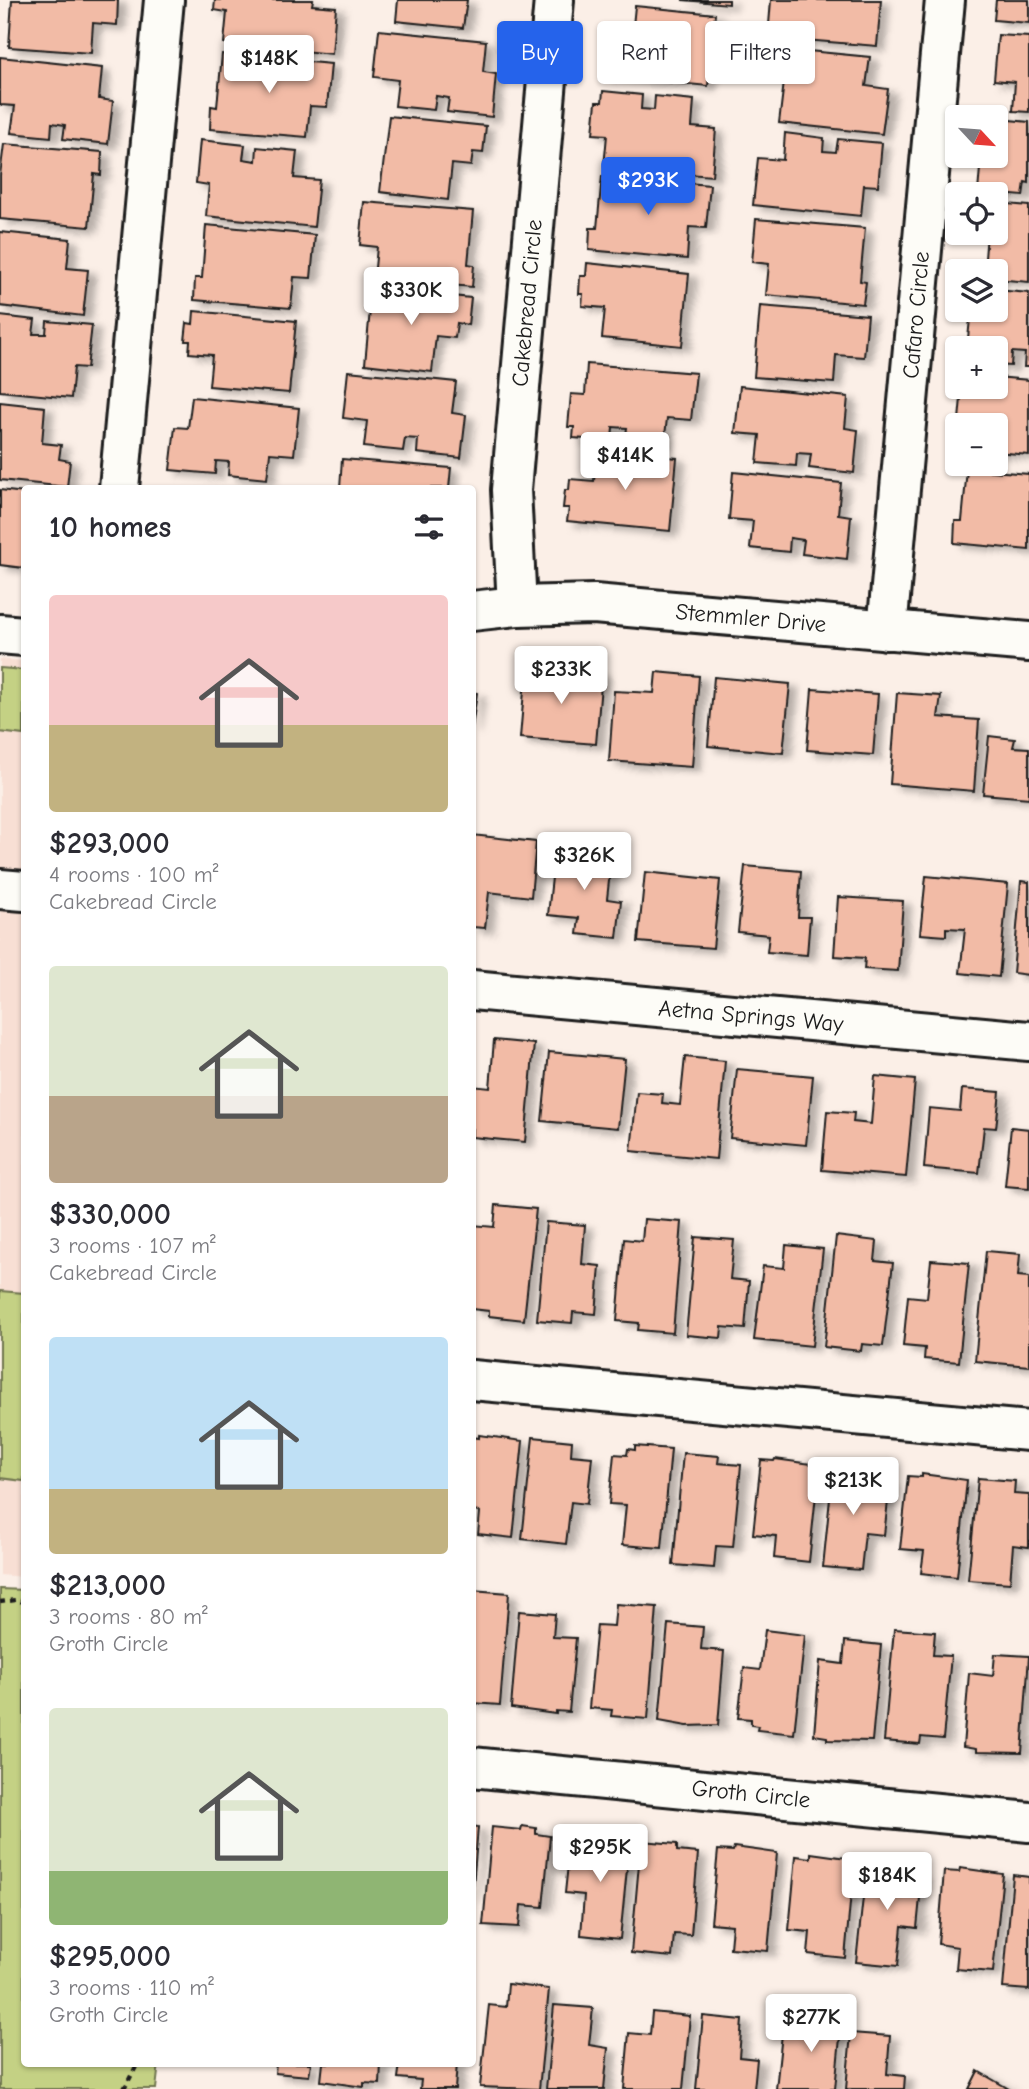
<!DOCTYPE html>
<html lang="en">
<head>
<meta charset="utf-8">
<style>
  body { margin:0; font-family:"Comic Neue",sans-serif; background:#f7f7f7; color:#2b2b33; height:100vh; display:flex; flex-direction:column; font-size:26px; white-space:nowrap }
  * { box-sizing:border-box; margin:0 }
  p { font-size:23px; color:#7c7c81 }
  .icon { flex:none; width:38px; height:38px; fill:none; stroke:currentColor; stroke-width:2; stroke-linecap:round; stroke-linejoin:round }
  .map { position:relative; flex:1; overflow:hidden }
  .side { position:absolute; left:21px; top:485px; width:455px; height:1582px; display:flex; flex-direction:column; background:#fff; border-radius:7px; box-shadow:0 2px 5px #0004 }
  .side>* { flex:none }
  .guide { position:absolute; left:497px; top:21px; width:427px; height:63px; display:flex; gap:14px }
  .needle { width:46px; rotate:116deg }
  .controls { position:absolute; left:945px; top:105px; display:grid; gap:14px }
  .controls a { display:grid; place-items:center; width:63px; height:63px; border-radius:7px; background:#fff; box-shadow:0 2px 5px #0004; font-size:35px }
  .price { position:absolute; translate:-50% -60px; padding:0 16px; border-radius:7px; background:#fff; color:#222; font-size:23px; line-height:46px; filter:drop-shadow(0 2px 4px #0008) }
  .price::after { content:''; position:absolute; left:50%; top:42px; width:21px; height:16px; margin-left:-10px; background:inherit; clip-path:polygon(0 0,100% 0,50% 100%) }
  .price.active { background:#2563eb; color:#fff }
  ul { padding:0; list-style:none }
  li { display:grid; align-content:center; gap:14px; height:371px; padding:0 28px }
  li span { display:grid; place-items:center; height:217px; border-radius:7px; color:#555 }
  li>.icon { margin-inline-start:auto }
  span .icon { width:126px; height:126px; fill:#fffc; stroke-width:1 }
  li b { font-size:30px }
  h2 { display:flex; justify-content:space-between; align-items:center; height:84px; padding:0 28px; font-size:30px }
  .tag { padding:0 24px; border-radius:7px; background:#fff; box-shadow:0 2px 5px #0004; font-size:24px; line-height:63px }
  .tag.active { background:#2563eb; color:#fff }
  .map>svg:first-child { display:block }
</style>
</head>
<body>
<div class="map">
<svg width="1029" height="2089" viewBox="0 0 1029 2089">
  <defs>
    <filter id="shadow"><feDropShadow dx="8" dy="4.5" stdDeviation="3.5" flood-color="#0004"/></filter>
  </defs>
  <rect width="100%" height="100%" fill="#fbefe7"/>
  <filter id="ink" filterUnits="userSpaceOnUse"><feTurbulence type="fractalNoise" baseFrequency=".0143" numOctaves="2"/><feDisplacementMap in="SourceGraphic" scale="14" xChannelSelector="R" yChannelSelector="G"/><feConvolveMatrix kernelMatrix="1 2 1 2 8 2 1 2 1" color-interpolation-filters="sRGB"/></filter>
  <g filter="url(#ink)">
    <polygon fill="#f8dfd4" points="0,659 24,661 24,1577 0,1575"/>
    <g fill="#c4d184" stroke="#707650" stroke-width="2">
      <polygon points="0,668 24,670 24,735 0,732"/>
      <polygon points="0,1291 24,1293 24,1481 0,1478"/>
      <polygon points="0,1589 24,1590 24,2063 159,2063 156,2089 0,2089"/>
    </g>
    <g fill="#f2bba6" stroke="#1c1c1c" stroke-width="2" filter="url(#shadow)">
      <polygon points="12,0 118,0 117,25 93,23 91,53 9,47"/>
      <polygon points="215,0 313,0 312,5 336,7 332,54 224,43 227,12 214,10"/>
      <polygon points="398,0 467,0 463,28 396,21"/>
      <polygon points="682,0 729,0 729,4"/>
      <polygon points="771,0 881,0 877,46 768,37"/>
      <polygon points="996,0 1029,0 1029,23 994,20"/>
      <polygon points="635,6 715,14 708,86 606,76 608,64 602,63 603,45 608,46 609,34 632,36"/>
      <polygon points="379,30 486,41 483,72 496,74 492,117 447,112 449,98 436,96 434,110 395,106 398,80 374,77"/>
      <polygon points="998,35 1029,37 1029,112 1013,111 1015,82 994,80"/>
      <polygon points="788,49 870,57 866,86 888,89 882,134 779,123"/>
      <polygon points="222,54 331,64 327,107 310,106 307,137 210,129 211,106 217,107"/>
      <polygon points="0,57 102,68 99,99 113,101 108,144 63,139 65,125 52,123 51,137 11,133 15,106 0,105"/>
      <polygon points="603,91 642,95 641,109 654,110 655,96 694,100 692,127 716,129 712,176 604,167 607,135 593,134 596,102 602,102"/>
      <polygon points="389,116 486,126 483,153 473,152 471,166 452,164 448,200 380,192"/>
      <polygon points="999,119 1029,122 1029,183 1025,182 1023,196 978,192 981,156 996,156"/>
      <polygon points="785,133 824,138 823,151 836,152 838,139 882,143 878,186 864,185 861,216 753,205 758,158 783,160"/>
      <polygon points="200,140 245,145 243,159 256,161 257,147 297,151 294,178 319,180 314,227 206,216 209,185 196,183"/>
      <polygon points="4,144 102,152 101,175 94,174 89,227 0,219 0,175"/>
      <polygon points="602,176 710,185 706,228 689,227 687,259 589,250 590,228 597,228"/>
      <polygon points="364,202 473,211 468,264 474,265 472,287 374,278 377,247 360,245"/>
      <polygon points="996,203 1029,206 1029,282 996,279 996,271 984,271 987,233 996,233"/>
      <polygon points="756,219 865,228 860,281 866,282 863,304 766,295 769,264 752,262"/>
      <polygon points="206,225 315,235 311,278 294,277 291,308 194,300 195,278 202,278"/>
      <polygon points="0,232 70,239 67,268 88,270 83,316 0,306"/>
      <polygon points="587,263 689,274 682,346 602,338 605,308 582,306 583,294 579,294 580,276 586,276"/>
      <polygon points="372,288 471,298 468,325 457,323 455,338 436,336 432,372 365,364"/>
      <polygon points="996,290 1029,293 1029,367 1024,367 1025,353 1012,352 1011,366 996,365 996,348 967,348 970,319 983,320 984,310 996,310"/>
      <polygon points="760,306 868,315 864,357 836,355 834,383 754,377"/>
      <polygon points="194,311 296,321 289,393 209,386 212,355 189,353 190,341 185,341 187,323 193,324"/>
      <polygon points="0,316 35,320 33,334 46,334 47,321 92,325 87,368 74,367 71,398 0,391"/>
      <polygon points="587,364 696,373 691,420 667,418 664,445 625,442 627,428 613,427 612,441 573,438 574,427 568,427 571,394 585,395"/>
      <polygon points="348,371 456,382 452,413 466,415 461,458 417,453 418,439 405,438 403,451 364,447 367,421 343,418"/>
      <polygon points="996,377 1029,380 1029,455 996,452 996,425 959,420 962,387 996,387"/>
      <polygon points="740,386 848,397 845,428 858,430 854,473 809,468 811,454 797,453 796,466 757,463 760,435 735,433"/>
      <polygon points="192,397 299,408 294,455 270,453 267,479 228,475 229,462 216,461 215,474 170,470 175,427 188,428"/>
      <polygon points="0,402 45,407 42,443 61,445 59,459 70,461 67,487 0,480"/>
      <polygon points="597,450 677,458 670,531 567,521 569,508 563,508 565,490 569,490 570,479 594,481"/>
      <polygon points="342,459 451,468 449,488 340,488"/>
      <polygon points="967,469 1029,474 1029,550 954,543 955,521 962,521"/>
      <polygon points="733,472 841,483 838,514 851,516 847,559 802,554 804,540 790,538 789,552 750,548 753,521 729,519"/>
      <polygon points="0,490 24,493 24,568 0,565"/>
      <polygon points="526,667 602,673 596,744 520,738"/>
      <polygon points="656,672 699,676 692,767 609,761 614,691 654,693"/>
      <polygon points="714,677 790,684 783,753 708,746"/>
      <polygon points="812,689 878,694 873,755 807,750"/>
      <polygon points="472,692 477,693 472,728"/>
      <polygon points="897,693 941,696 938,717 979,720 974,791 890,784"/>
      <polygon points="989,736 1015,739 1013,747 1029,748 1029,798 983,794"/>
      <polygon points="472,835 536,842 531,897 489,892 485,928 472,927"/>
      <polygon points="555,849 612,854 607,899 621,901 617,938 577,934 579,918 548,915"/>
      <polygon points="745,866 801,871 798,917 810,917 807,955 767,952 769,935 738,932"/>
      <polygon points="645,872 720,880 713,948 638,942"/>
      <polygon points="926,876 1008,884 999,977 960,973 965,929 946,928 946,936 920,934"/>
      <polygon points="1021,881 1029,882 1029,975 1013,973"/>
      <polygon points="838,897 903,901 898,971 864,969 865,958 834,956"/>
      <polygon points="494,1040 534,1044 525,1142 472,1137 472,1086 490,1088"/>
      <polygon points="549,1052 625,1059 618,1128 542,1121"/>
      <polygon points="685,1057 725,1061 716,1159 631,1151 637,1092 663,1094 662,1103 680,1105"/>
      <polygon points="737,1069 813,1076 806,1145 730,1138"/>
      <polygon points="875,1076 915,1080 906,1177 822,1170 827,1111 854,1113 853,1122 871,1124"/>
      <polygon points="962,1089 1000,1092 996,1128 984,1127 979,1173 924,1168 929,1108 960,1111"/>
      <polygon points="1011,1127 1029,1129 1029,1188 1005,1186"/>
      <polygon points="496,1205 536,1209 524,1320 489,1316 489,1311 472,1309 473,1225 494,1227"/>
      <polygon points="644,1219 682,1222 673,1333 638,1330 639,1323 617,1321 624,1239 642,1241"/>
      <polygon points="546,1222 585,1225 582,1264 600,1266 596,1314 573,1312 572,1323 537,1320"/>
      <polygon points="836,1236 877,1241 875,1261 893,1263 883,1346 862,1344 861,1351 824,1347"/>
      <polygon points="695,1237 734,1240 730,1279 749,1281 745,1329 722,1327 721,1338 686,1335"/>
      <polygon points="786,1245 823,1249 812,1346 754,1340 763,1266 784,1268"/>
      <polygon points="986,1251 1020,1254 1018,1276 1029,1277 1029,1366 975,1361"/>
      <polygon points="931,1260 969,1263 959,1362 924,1359 925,1348 903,1346 908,1296 927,1298"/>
      <polygon points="479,1435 523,1441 513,1538 478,1534 480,1512 472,1511 472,1437 479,1438"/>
      <polygon points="533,1437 572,1441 571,1455 592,1457 587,1504 571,1502 566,1544 522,1539"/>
      <polygon points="635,1446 671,1449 662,1548 622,1545 626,1505 609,1504 614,1454 627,1455 628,1449 635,1450"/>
      <polygon points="683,1453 719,1456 718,1463 741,1465 733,1547 716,1546 714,1568 673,1565"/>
      <polygon points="775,1459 819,1465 809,1562 774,1558 776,1536 753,1534 761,1460 774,1461"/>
      <polygon points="833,1469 868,1472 867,1476 874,1477 873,1482 890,1484 884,1535 865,1533 861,1570 823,1567"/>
      <polygon points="922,1474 967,1480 957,1577 921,1573 924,1551 900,1549 908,1476 922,1477"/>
      <polygon points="978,1478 1015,1481 1014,1494 1029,1495 1029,1547 1013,1545 1010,1583 968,1580"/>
      <polygon points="472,1590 509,1593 500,1705 472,1703"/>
      <polygon points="616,1604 657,1607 648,1719 611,1716 612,1710 589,1708 597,1625 614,1626"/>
      <polygon points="519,1611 555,1614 553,1637 576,1638 569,1712 556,1711 556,1714 511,1708"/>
      <polygon points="668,1624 703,1627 701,1649 724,1651 718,1725 687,1726 659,1721"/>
      <polygon points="894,1629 935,1632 933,1655 951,1656 943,1739 921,1737 920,1744 884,1741"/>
      <polygon points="765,1630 805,1635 794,1734 757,1730 758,1726 751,1725 751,1719 738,1718 744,1668 760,1670"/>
      <polygon points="845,1641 881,1645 872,1741 827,1740 827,1737 814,1735 820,1661 843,1664"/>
      <polygon points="995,1654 1029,1656 1022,1753 976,1752 976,1749 963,1747 969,1673 993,1676"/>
      <polygon points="472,1826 478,1827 472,1898"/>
      <polygon points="522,1826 536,1828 536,1834 550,1836 543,1907 521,1905 519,1927 483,1925 492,1827 521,1830"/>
      <polygon points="594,1835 630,1838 620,1939 581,1935 584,1895 565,1893 570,1845 592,1848"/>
      <polygon points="641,1841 677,1844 677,1851 698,1853 691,1935 674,1934 672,1957 631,1953"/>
      <polygon points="734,1847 777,1853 768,1951 730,1948 732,1925 711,1923 718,1850 733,1851"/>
      <polygon points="811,1853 854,1859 845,1958 808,1954 810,1932 789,1930 796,1856 811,1858"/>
      <polygon points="867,1860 902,1863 900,1875 922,1877 917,1928 902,1926 898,1966 856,1962"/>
      <polygon points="960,1868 1003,1874 993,1972 956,1969 958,1947 938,1944 944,1871 959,1872"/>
      <polygon points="1013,1875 1029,1877 1029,1990 1003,1988"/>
      <polygon points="508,1984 549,1989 539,2089 480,2087 489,2005 506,2007"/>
      <polygon points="554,2005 593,2008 589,2045 608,2048 604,2089 546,2089"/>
      <polygon points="652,2012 690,2016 683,2089 624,2089 629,2033 650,2035"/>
      <polygon points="801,2013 842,2017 835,2089 776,2089 782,2034 799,2035"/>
      <polygon points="703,2016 742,2020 739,2057 757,2059 754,2089 696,2089"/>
      <polygon points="851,2033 890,2036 887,2074 905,2076 904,2089 846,2089"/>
      <polygon points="272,2063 311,2063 309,2076 275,2073 276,2064"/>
      <polygon points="323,2063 381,2063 380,2084 364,2083 364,2087 321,2081"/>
      <polygon points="400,2063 457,2063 455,2089 420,2089 421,2080 398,2078"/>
      <polygon points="978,2071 1009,2089 969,2089"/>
    </g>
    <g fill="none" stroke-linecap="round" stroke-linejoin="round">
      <g stroke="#1c1c1c" stroke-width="44">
        <g id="minor">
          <polyline points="119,488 164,0"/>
          <polyline points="517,606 511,490 554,0"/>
          <polyline points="472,611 517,606 594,604 1029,642"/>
          <polyline points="887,630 945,0"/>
          <polyline points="0,634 24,636"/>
          <polyline points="0,889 24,891"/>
          <polyline points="472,990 1029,1041"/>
          <polyline points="472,1380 1029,1431"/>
          <polyline points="472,1767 1029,1822"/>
        </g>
      </g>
      <g stroke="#1c1c1c" stroke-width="4.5" stroke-dasharray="5 5" stroke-linecap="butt">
        <polyline points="0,1602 16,1600 24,1602"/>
        <polyline points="124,2089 138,2063"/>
      </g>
      <use href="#minor" stroke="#fdfcf7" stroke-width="38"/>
    </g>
  </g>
  <g text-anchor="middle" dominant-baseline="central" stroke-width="6" stroke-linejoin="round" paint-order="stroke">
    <g font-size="23" fill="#1c1c1c" stroke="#fdfcf7">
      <text transform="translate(527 303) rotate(-85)">Cakebread Circle</text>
      <text transform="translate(916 315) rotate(-85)">Cafaro Circle</text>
      <text transform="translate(751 618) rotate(5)">Stemmler Drive</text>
      <text transform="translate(751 1016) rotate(5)">Aetna Springs Way</text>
      <text transform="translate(751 1794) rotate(6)">Groth Circle</text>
    </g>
  </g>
</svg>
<div class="controls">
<a><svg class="needle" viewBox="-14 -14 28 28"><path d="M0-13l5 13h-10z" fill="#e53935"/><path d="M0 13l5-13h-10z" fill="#7c7c81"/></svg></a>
<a><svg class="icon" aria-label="locate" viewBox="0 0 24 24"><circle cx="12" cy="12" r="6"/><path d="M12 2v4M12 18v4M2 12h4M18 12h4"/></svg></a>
<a><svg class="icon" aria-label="layers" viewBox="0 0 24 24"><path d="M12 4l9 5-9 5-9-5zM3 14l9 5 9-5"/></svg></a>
<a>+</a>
<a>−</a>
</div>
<b class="price" style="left:269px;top:95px">$148K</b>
<b class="price active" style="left:648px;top:217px">$293K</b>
<b class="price" style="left:411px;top:327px">$330K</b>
<b class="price" style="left:625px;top:492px">$414K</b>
<b class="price" style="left:561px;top:706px">$233K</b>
<b class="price" style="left:584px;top:892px">$326K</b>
<b class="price" style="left:853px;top:1517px">$213K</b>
<b class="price" style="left:600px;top:1884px">$295K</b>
<b class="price" style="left:887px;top:1912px">$184K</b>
<b class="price" style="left:811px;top:2054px">$277K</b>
<div class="guide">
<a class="tag active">Buy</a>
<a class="tag">Rent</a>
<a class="tag">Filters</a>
</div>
<section class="side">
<h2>10 homes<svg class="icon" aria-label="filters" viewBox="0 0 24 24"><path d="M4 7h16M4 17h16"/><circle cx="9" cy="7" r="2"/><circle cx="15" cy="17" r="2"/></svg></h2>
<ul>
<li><span style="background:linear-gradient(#f6c9c9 60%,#c2b280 0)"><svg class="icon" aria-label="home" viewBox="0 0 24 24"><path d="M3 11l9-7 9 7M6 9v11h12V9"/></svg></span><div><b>$293,000</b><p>4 rooms · 100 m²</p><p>Cakebread Circle</p></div></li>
<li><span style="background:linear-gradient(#dfe7d0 60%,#b9a48a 0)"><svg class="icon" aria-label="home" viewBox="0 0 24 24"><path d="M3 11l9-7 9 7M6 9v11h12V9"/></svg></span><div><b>$330,000</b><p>3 rooms · 107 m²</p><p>Cakebread Circle</p></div></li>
<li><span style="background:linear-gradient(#bfe0f5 70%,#c2b280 0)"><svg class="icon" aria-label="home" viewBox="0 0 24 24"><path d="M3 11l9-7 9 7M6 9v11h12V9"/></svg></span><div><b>$213,000</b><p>3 rooms · 80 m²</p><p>Groth Circle</p></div></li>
<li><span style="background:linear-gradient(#dfe7d0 75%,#8fb573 0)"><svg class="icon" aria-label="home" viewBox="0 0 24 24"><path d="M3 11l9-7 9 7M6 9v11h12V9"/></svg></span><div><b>$295,000</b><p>3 rooms · 110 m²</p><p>Groth Circle</p></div></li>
</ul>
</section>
</div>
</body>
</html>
